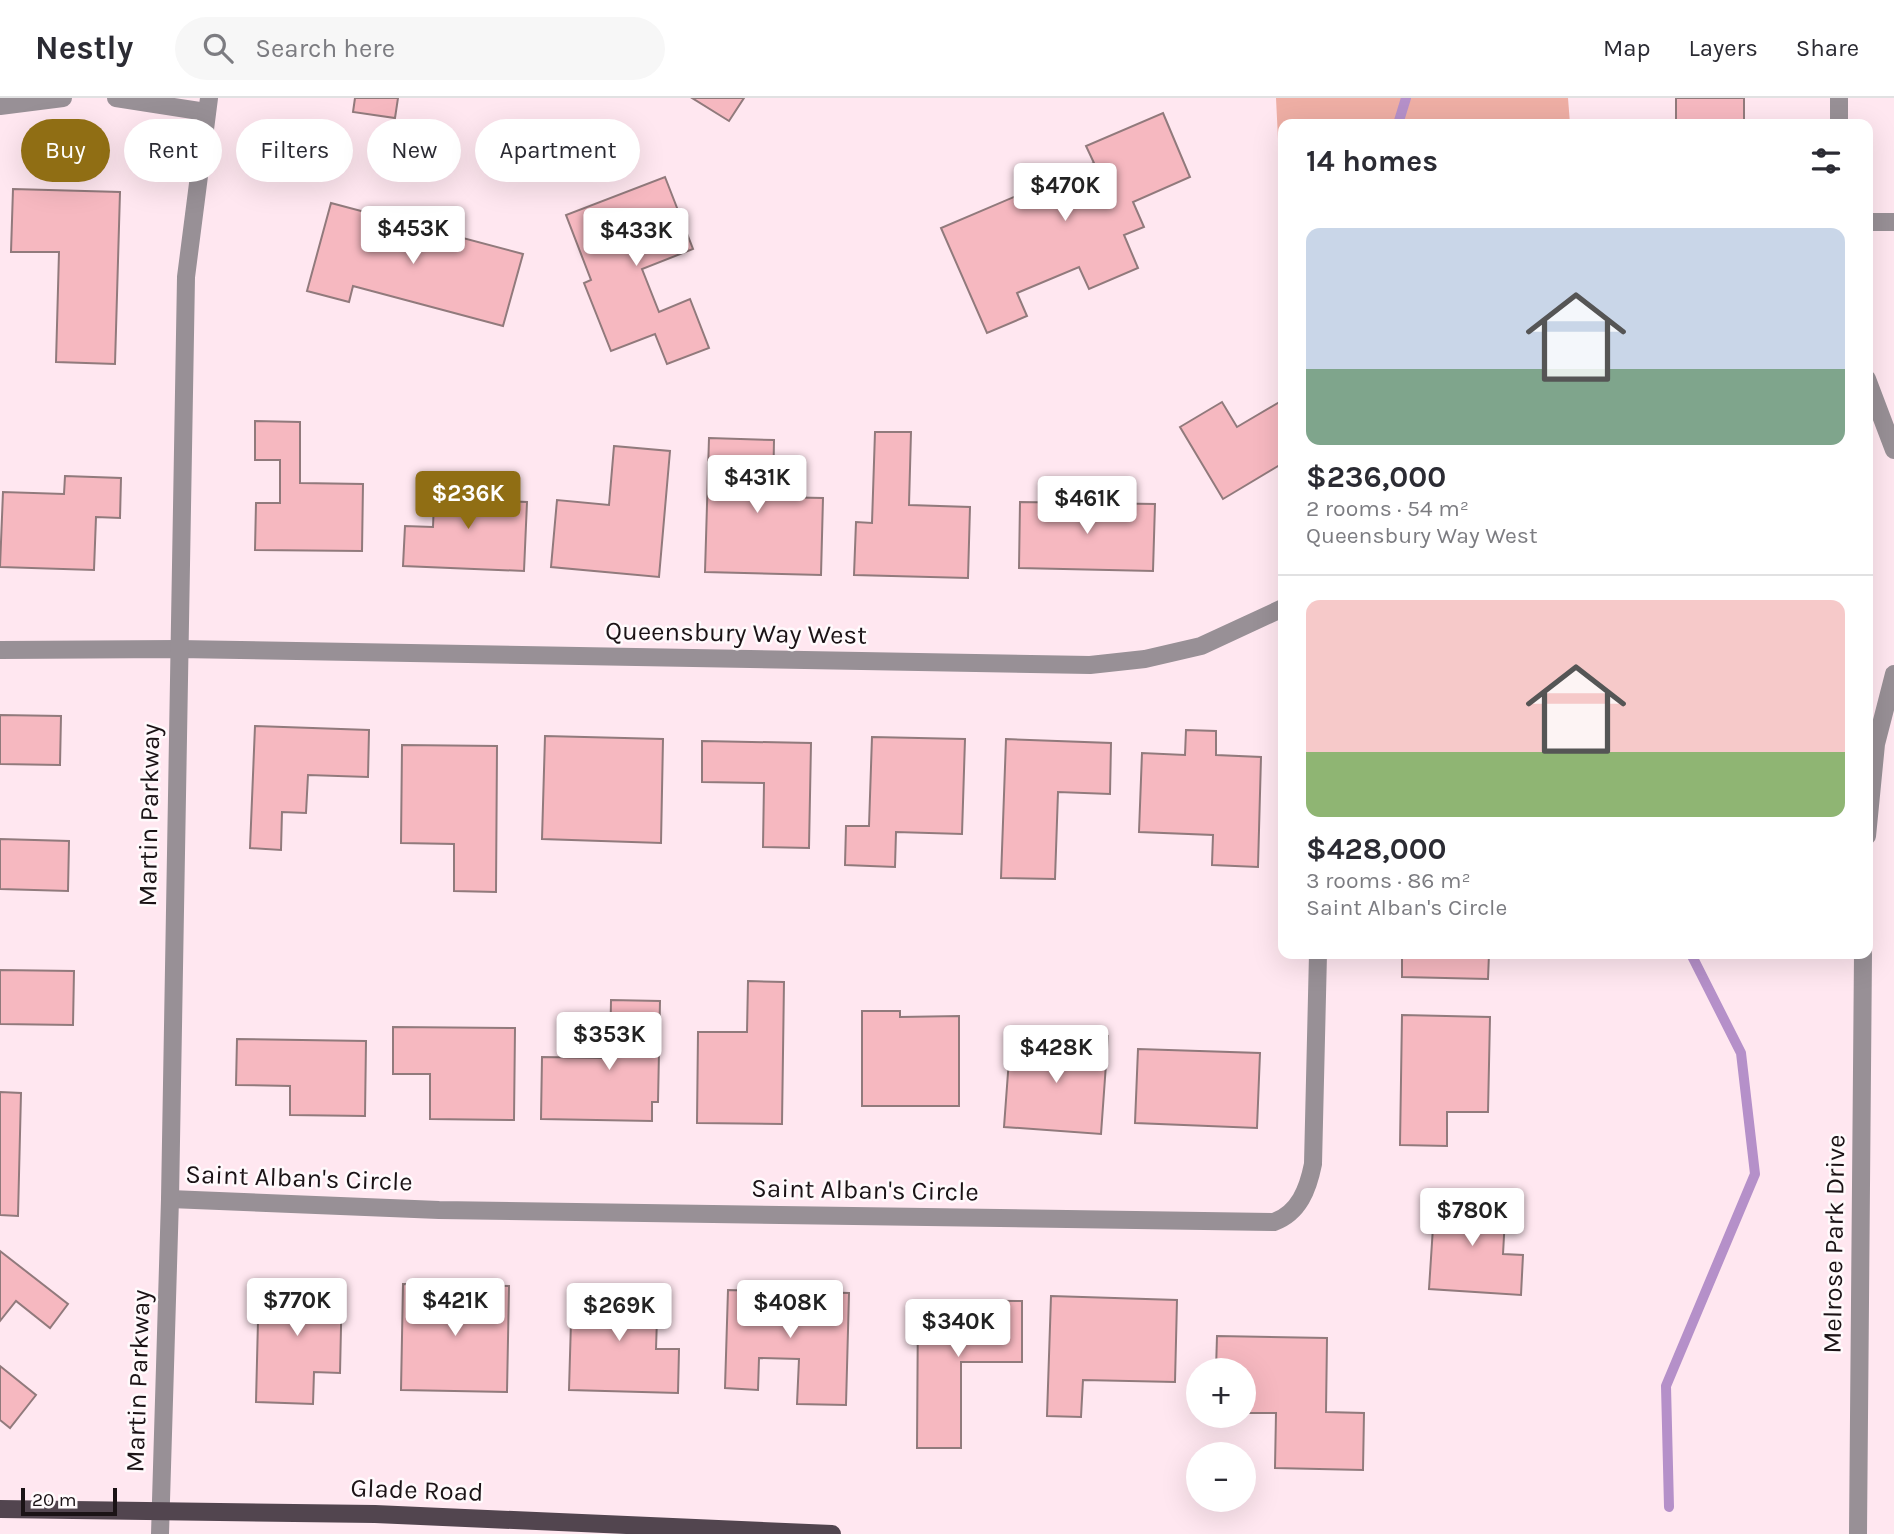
<!DOCTYPE html>
<html lang="en">
<head>
<meta charset="utf-8">
<style>
  body { margin:0; font-family:Karla,sans-serif; background:#f7f7f7; color:#2b2b33; height:100vh; display:flex; flex-direction:column; font-size:26px; white-space:nowrap }
  * { box-sizing:border-box; margin:0 }
  p { font-size:23px; color:#7c7c81 }
  .icon { flex:none; width:38px; height:38px; fill:none; stroke:currentColor; stroke-width:2; stroke-linecap:round; stroke-linejoin:round }
  .map { position:relative; flex:1; overflow:hidden }
  .details { position:absolute; left:1278px; top:21px; width:595px; height:840px; display:flex; flex-direction:column; background:#fff; border-radius:14px; box-shadow:0 7px 28px #0002 }
  .details>* { flex:none }
  .banner { position:absolute; left:21px; top:21px; width:665px; height:63px; display:flex; gap:14px }
  .fabs { position:absolute; left:1186px; top:1260px; display:grid; gap:14px }
  .fabs a { display:grid; place-items:center; width:70px; height:70px; border-radius:50%; background:#fff; box-shadow:0 7px 28px #0002; font-size:35px }
  .scale { position:absolute; left:21px; bottom:18px; width:96px; box-sizing:border-box; padding-left:7px; border:4px solid #1b1316; border-top:0; font-size:19px; line-height:24px; white-space:nowrap; color:#1b1316; -webkit-text-stroke:5px #fffafc; paint-order:stroke }
  .price { position:absolute; translate:-50% -60px; padding:0 16px; border-radius:7px; background:#fff; color:#222; font-size:23px; line-height:46px; filter:drop-shadow(0 2px 4px #0008) }
  .price::after { content:''; position:absolute; left:50%; top:42px; width:21px; height:16px; margin-left:-10px; background:inherit; clip-path:polygon(0 0,100% 0,50% 100%) }
  .price.active { background:#906e14; color:#fff }
  ul { padding:0; list-style:none }
  li { display:grid; align-content:center; gap:14px; height:371px; padding:0 28px }
  li+li { border-top:2px solid #e1e1e2 }
  li span { display:grid; place-items:center; height:217px; border-radius:14px; color:#555 }
  li>.icon { margin-inline-start:auto }
  span .icon { width:126px; height:126px; fill:#fffc; stroke-width:1 }
  li b { font-size:30px }
  h2 { display:flex; justify-content:space-between; align-items:center; height:84px; padding:0 28px; font-size:30px }
  .tag { padding:0 24px; border-radius:32px; background:#fff; box-shadow:0 7px 28px #0002; font-size:24px; line-height:63px }
  .tag.active { background:#906e14; color:#fff }
  header { display:flex; align-items:center; gap:42px; box-sizing:border-box; height:98px; padding:0 35px; background:#fff; border-bottom:2px solid #e1e1e2 }
  header strong { font-size:33px }
  nav { display:flex; gap:38px; margin-inline-start:auto; font-size:24px }
  .search { width:490px; height:63px; background:#f7f7f7; display:flex; align-items:center; gap:18px; box-sizing:border-box; padding:0 24px; border-radius:38px; color:#7c7c81; font-size:26px }
  .map>svg:first-child { display:block }
</style>
</head>
<body>
<header>
<strong>Nestly</strong>
<div class="search"><svg class="icon" aria-label="search" viewBox="0 0 24 24"><circle cx="10" cy="10" r="6"/><path d="M15 15l6 6"/></svg>Search here</div>
<nav><a>Map</a><a>Layers</a><a>Share</a></nav>
</header>
<div class="map">
<svg width="1894" height="1436" viewBox="0 0 1894 1436">
  <rect width="100%" height="100%" fill="#ffe7f0"/>
  <polygon fill="#eeaea4" points="1276,0 1568,0 1570,26 1283,26 1283,144"/>
  <g fill="none" stroke-linecap="round" stroke-linejoin="round">
    <g stroke="#b590c9" stroke-width="10">
      <polyline points="1398,26 1406,0"/>
      <polyline points="1669,1409 1666,1288 1755,1076 1741,955 1691,856"/>
    </g>
  </g>
  <g fill="#f6b8c0" stroke="#917a7c" stroke-width="2">
    <polygon points="355,0 398,0 395,20 353,14"/>
    <polygon points="692,0 744,0 729,23"/>
    <rect x="1676" y="0" width="68" height="26"/>
    <polygon points="1163,15 1190,79 1133,104 1144,129 1124,137 1138,170 1089,191 1079,169 1017,195 1027,218 987,235 941,130 1094,65 1086,48"/>
    <polygon points="665,79 693,151 642,171 659,214 690,201 709,250 667,266 655,236 611,253 584,185 591,182 566,117"/>
    <polygon points="13,91 120,94 115,266 56,264 59,154 11,154"/>
    <polygon points="331,105 523,156 503,228 353,188 349,204 307,193"/>
    <polygon points="1283,302 1283,365 1223,401 1180,329 1222,304 1237,329"/>
    <polygon points="255,323 300,324 300,385 363,386 362,453 255,452 256,405 280,405 280,362 255,362"/>
    <polygon points="875,334 911,334 909,407 970,409 968,480 854,477 856,424 872,425"/>
    <polygon points="709,340 774,342 773,399 823,400 821,477 705,474"/>
    <polygon points="614,348 670,353 659,479 551,469 557,402 609,407"/>
    <polygon points="65,378 121,380 120,420 96,419 94,472 0,469 3,394 64,396"/>
    <polygon points="435,379 476,381 475,402 527,404 524,473 403,468 405,428 433,429"/>
    <polygon points="1020,404 1155,406 1153,473 1019,470"/>
    <polygon points="0,617 61,618 60,667 0,666"/>
    <polygon points="255,628 369,632 368,679 308,677 306,715 282,714 281,752 250,750"/>
    <polygon points="1186,632 1216,633 1216,657 1261,659 1258,769 1212,767 1213,737 1139,734 1142,655 1185,657"/>
    <polygon points="545,638 663,641 661,745 542,741"/>
    <polygon points="872,639 965,641 962,736 896,734 895,769 845,767 846,728 869,728"/>
    <polygon points="1006,641 1111,645 1110,696 1058,694 1055,781 1001,780"/>
    <polygon points="702,643 811,645 809,750 763,749 764,685 702,684"/>
    <polygon points="402,647 497,648 496,794 454,793 454,746 401,745"/>
    <polygon points="0,741 69,743 68,793 0,791"/>
    <polygon points="1402,856 1489,856 1488,881 1402,879"/>
    <polygon points="0,872 74,873 73,927 0,926"/>
    <polygon points="748,883 784,884 782,1026 697,1025 698,934 747,934"/>
    <polygon points="611,902 660,903 658,1004 652,1004 652,1023 541,1021 542,959 610,960"/>
    <polygon points="862,913 900,913 900,919 959,918 959,1008 862,1008"/>
    <polygon points="1402,917 1490,919 1488,1014 1447,1014 1447,1048 1400,1047"/>
    <polygon points="393,929 515,930 514,1022 430,1021 430,976 393,976"/>
    <polygon points="1011,934 1054,938 1052,960 1076,962 1078,936 1108,938 1101,1036 1004,1029"/>
    <polygon points="237,941 366,943 365,1018 290,1017 290,988 236,987"/>
    <polygon points="1138,951 1260,955 1257,1030 1135,1025"/>
    <polygon points="0,994 21,995 18,1118 0,1117"/>
    <polygon points="1435,1098 1506,1102 1503,1156 1523,1157 1521,1197 1429,1191"/>
    <polygon points="0,1153 68,1206 50,1230 16,1203 0,1223"/>
    <polygon points="259,1182 342,1184 340,1275 314,1274 313,1306 256,1304"/>
    <polygon points="403,1186 509,1188 507,1294 401,1292"/>
    <polygon points="572,1189 658,1191 656,1251 679,1251 678,1295 569,1292"/>
    <polygon points="728,1192 849,1195 846,1307 797,1306 799,1261 759,1260 758,1292 725,1290"/>
    <polygon points="1051,1198 1177,1202 1175,1284 1083,1282 1081,1319 1047,1318"/>
    <polygon points="918,1202 1022,1203 1022,1264 961,1264 961,1350 917,1350"/>
    <polygon points="1217,1238 1327,1240 1326,1314 1364,1315 1363,1372 1275,1370 1276,1315 1244,1315 1244,1272 1216,1272"/>
    <polygon points="0,1268 36,1297 10,1330 0,1322"/>
  </g>
  <g fill="none" stroke-linecap="round" stroke-linejoin="round">
    <g stroke="#989096" stroke-width="18">
      <polyline points="116,0 206,14"/>
      <polyline points="0,8 63,0"/>
      <polyline points="1839,26 1839,0"/>
      <polyline points="1867,124 1894,124"/>
      <polyline points="1867,281 1894,352"/>
      <polyline points="0,552 178,551 1090,567 1145,561 1201,548 1283,510"/>
      <polyline points="1867,738 1876,646 1894,576"/>
      <path d="M 170,1101 L 439,1112 L 1274,1124 C 1299,1115 1308,1091 1313,1066 L 1318,856"/>
      <polyline points="160,1436 170,1101 186,179 209,0"/>
      <polyline points="1858,1436 1863,856"/>
    </g>
    <polyline stroke="#52454f" stroke-width="18" points="0,1411 375,1416 832,1436"/>
  </g>
  <g text-anchor="middle" dominant-baseline="central" stroke-width="5" stroke-linejoin="round" paint-order="stroke">
    <g font-size="26" fill="#1b1316" stroke="#fffafc">
      <text transform="translate(736 535) rotate(1)">Queensbury Way West</text>
      <text transform="translate(149 717) rotate(-89)">Martin Parkway</text>
      <text transform="translate(299 1080) rotate(2)">Saint Alban's Circle</text>
      <text transform="translate(865 1092) rotate(1)">Saint Alban's Circle</text>
      <text transform="translate(1834 1146) rotate(-89)">Melrose Park Drive</text>
      <text transform="translate(138 1283) rotate(-88)">Martin Parkway</text>
      <text transform="translate(417 1392) rotate(2)">Glade Road</text>
    </g>
  </g>
</svg>
<div class="fabs">
<a>+</a>
<a>−</a>
</div>
<div class="scale">20 m</div>
<b class="price" style="left:1065px;top:125px">$470K</b>
<b class="price" style="left:413px;top:168px">$453K</b>
<b class="price" style="left:636px;top:170px">$433K</b>
<b class="price" style="left:757px;top:417px">$431K</b>
<b class="price active" style="left:468px;top:433px">$236K</b>
<b class="price" style="left:1087px;top:438px">$461K</b>
<b class="price" style="left:609px;top:974px">$353K</b>
<b class="price" style="left:1056px;top:987px">$428K</b>
<b class="price" style="left:1472px;top:1150px">$780K</b>
<b class="price" style="left:297px;top:1240px">$770K</b>
<b class="price" style="left:455px;top:1240px">$421K</b>
<b class="price" style="left:790px;top:1242px">$408K</b>
<b class="price" style="left:619px;top:1245px">$269K</b>
<b class="price" style="left:958px;top:1261px">$340K</b>
<div class="banner">
<a class="tag active">Buy</a>
<a class="tag">Rent</a>
<a class="tag">Filters</a>
<a class="tag">New</a>
<a class="tag">Apartment</a>
</div>
<section class="details">
<h2>14 homes<svg class="icon" aria-label="filters" viewBox="0 0 24 24"><path d="M4 7h16M4 17h16"/><circle cx="9" cy="7" r="2"/><circle cx="15" cy="17" r="2"/></svg></h2>
<ul>
<li><span style="background:linear-gradient(#c9d6e8 65%,#7fa58c 0)"><svg class="icon" aria-label="home" viewBox="0 0 24 24"><path d="M3 11l9-7 9 7M6 9v11h12V9"/></svg></span><div><b>$236,000</b><p>2 rooms · 54 m²</p><p>Queensbury Way West</p></div></li>
<li><span style="background:linear-gradient(#f6c9c9 70%,#8fb573 0)"><svg class="icon" aria-label="home" viewBox="0 0 24 24"><path d="M3 11l9-7 9 7M6 9v11h12V9"/></svg></span><div><b>$428,000</b><p>3 rooms · 86 m²</p><p>Saint Alban's Circle</p></div></li>
</ul>
</section>
</div>
</body>
</html>
